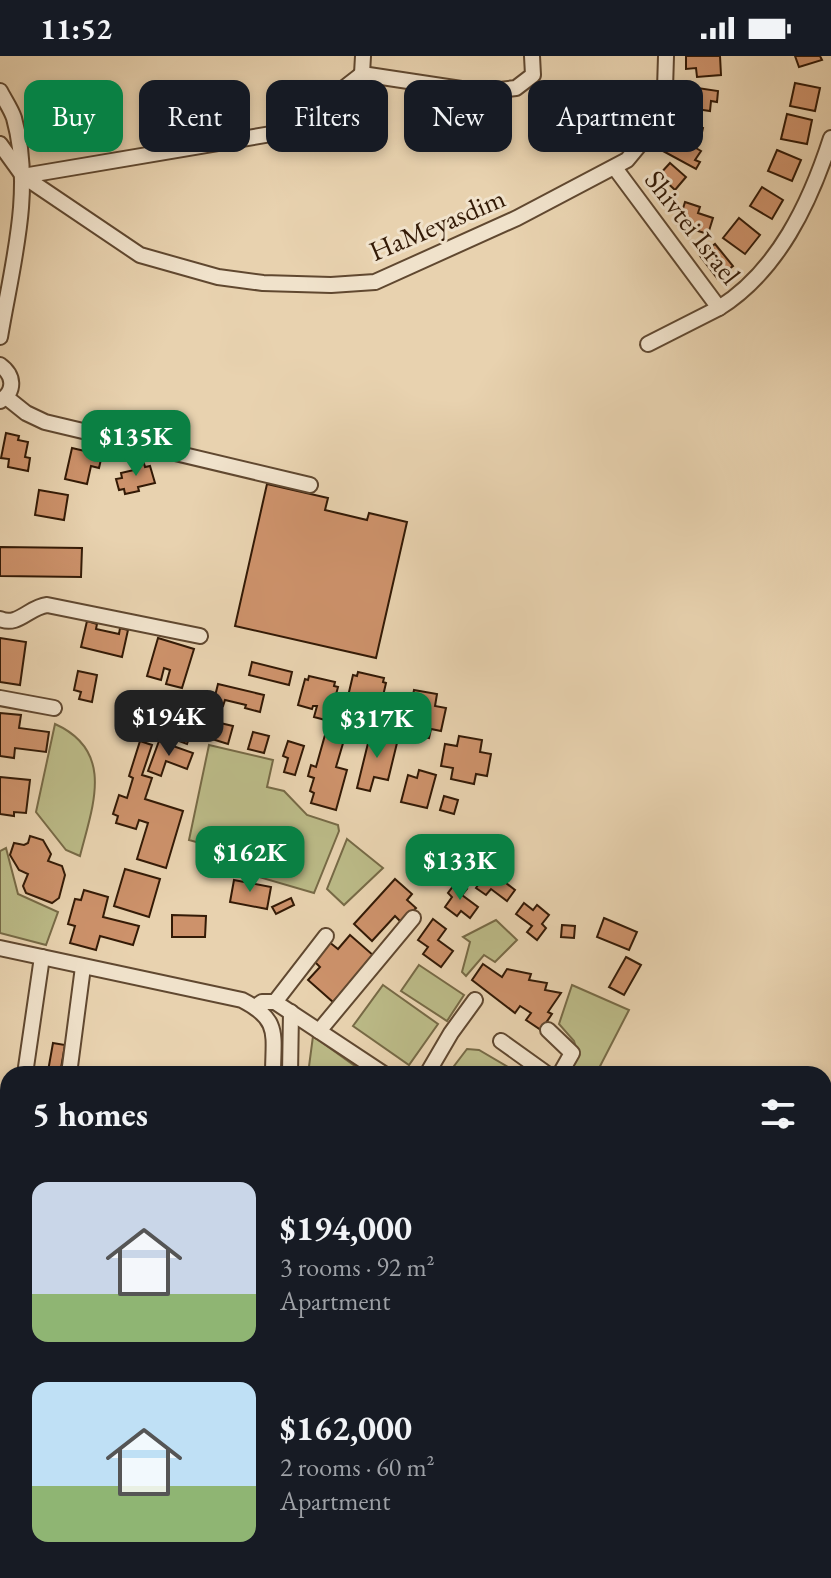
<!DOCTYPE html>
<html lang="en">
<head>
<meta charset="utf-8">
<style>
  body { margin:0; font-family:"EB Garamond",serif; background:#20242c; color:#f1f3f6; height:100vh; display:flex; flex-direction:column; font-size:30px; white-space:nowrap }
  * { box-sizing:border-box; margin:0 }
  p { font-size:26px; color:#9ea1a6 }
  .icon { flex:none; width:44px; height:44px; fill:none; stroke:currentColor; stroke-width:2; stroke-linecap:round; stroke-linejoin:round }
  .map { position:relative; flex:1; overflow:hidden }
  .sheet { position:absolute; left:0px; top:1010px; width:832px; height:512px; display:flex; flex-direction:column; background:#171b24; border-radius:24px 24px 0 0; box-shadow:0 4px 12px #0003 }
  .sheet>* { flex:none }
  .guide { position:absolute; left:24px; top:24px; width:784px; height:72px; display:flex; gap:16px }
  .price { position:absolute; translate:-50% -68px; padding:0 18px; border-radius:16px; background:#0b8043; color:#fff; font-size:26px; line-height:52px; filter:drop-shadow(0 2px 4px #0008) }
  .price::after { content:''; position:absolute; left:50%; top:48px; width:24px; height:18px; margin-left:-12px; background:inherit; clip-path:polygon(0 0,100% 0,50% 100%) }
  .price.current { background:#222; color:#fff }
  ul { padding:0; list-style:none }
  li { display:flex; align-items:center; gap:24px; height:200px; padding:0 32px }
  li span { display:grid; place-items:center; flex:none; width:224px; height:160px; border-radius:16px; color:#555 }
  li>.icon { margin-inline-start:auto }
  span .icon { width:96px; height:96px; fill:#fffc; stroke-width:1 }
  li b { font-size:34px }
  h2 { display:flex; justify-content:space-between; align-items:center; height:96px; padding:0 32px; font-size:34px }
  .tag { padding:0 28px; border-radius:16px; background:#171b24; box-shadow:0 4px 12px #0003; font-size:28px; line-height:72px }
  .tag.current { background:#0b8043; color:#fff }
  .status { display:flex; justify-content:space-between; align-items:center; height:56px; padding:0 40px; background:#171b24; direction:ltr }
  .status svg { height:22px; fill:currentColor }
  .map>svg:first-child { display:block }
</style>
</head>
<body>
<div class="status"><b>11:52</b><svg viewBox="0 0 49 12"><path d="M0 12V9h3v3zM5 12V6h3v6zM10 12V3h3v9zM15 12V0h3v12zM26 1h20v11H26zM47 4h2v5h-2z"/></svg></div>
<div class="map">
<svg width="831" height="1522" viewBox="0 0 831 1522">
  <rect width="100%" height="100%" fill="#e8d2af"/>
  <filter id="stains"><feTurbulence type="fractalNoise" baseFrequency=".0025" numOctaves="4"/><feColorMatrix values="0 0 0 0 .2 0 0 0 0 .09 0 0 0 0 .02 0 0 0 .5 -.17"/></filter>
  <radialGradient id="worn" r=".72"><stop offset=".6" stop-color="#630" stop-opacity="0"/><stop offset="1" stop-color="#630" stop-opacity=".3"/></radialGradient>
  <g fill="#bbba87" stroke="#776a46" stroke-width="2">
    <path d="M 55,668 C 115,695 93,749 80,800 L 66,794 L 36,756 Z"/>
    <polygon points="209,689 273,704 267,731 284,735 307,759 338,769 339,775 314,837 249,818 248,800 189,784"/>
    <polygon points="347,783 383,812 344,849 327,833"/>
    <polygon points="6,792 18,838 58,856 46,889 0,877 0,795"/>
    <polygon points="496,864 517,884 495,906 484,899 466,920 462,916 470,886 463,881"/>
    <polygon points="419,909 464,939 447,965 401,935"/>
    <polygon points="383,929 438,968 409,1009 353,970"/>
    <polygon points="572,929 629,954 596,1018 569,1018 578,998 574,985 559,968"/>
    <polygon points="313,980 366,1018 308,1018"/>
    <polygon points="467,993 479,994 520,1018 448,1018"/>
  </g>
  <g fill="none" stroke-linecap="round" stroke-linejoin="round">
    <g stroke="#97b7ae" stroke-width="12">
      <polyline points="824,1224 831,1217"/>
      <polyline points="531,1522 539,1514"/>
    </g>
  </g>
  <g fill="#cd926b" stroke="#331a06" stroke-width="2">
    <polygon points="686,0 720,0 721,19 697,21 696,12 686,13"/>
    <polygon points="795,0 820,0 822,4 799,11"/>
    <polygon points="795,27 820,32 815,55 790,50"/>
    <polygon points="684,30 718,35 717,46 711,45 710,55 696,53 697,45 682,43"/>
    <polygon points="677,51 697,58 694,69 703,72 701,81 671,71"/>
    <polygon points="787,58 812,64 807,88 781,83"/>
    <polygon points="672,78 701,95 695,104 700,106 696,113 663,95"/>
    <polygon points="777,94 801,104 792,125 768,115"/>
    <polygon points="670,107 686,121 675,134 659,119"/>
    <polygon points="762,131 783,144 772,163 750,150"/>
    <polygon points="685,146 700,151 698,157 713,162 708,178 678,169"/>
    <polygon points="739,162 760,179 745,198 723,182"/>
    <polygon points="715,188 733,210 717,222 700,200"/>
    <polygon points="6,377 19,380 18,384 28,386 25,401 30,402 28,415 8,411 9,403 1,402"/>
    <polygon points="72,392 102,399 99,412 91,410 87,428 65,423"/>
    <polygon points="143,404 145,411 150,410 155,427 138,431 139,435 125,438 124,433 119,434 116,423 122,422 121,417 134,414 132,407"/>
    <polygon points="267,428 328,442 325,454 367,464 369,457 407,466 376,602 235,570"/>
    <polygon points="39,434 68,439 64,464 35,459"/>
    <polygon points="0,491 82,492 81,521 0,520"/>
    <polygon points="87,565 97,568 96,573 119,578 120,572 128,574 122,601 81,591"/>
    <polygon points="0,582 26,586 20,629 0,626"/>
    <polygon points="158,582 194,593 182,632 166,628 170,614 164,612 161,624 147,620"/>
    <polygon points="252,606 292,616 289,629 249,619"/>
    <polygon points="78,615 97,619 92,646 79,643 81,636 74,634"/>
    <polygon points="358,616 384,622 383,626 386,627 380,653 366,650 367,646 363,645 360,656 345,653 353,619 357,620"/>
    <polygon points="309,620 335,626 334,630 338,631 329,665 314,661 317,650 313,650 312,653 298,649 305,623 308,624"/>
    <polygon points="218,628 264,639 260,656 245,652 246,649 225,644 223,650 213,648"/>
    <polygon points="414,634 437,638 435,650 446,652 441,675 431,673 429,682 406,678 408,667 396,665 400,642 412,644"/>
    <polygon points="166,643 183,648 181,654 197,659 187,688 176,684 184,663 161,655 154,675 144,671 152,648 163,652"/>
    <polygon points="0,657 21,659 19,672 49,676 46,696 15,692 14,702 0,700"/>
    <polygon points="216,666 233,670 228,688 212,683"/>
    <polygon points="371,675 389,679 388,685 397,687 388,724 374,721 370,735 357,732"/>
    <polygon points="253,676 269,680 264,697 248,693"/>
    <polygon points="325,679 344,684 336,711 347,714 336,754 311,747 314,737 310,735 314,722 308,720 311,709 316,711"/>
    <polygon points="459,680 482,684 480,696 491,698 487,720 476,718 474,728 451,723 453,712 441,710 445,688 457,690"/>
    <polygon points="140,685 152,689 142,719 152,722 145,743 183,755 166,812 137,803 148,767 139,764 136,773 116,767 118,760 113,758 119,739 127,742 133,722 129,720"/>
    <polygon points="159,685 193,697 187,713 166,705 161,720 148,715"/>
    <polygon points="288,685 304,690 295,719 284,716 288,702 283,700"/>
    <polygon points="419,714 436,719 427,752 401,746 408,719 417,722"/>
    <polygon points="0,721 30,724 26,757 14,756 14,760 0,758"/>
    <polygon points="444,740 458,744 454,758 440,754"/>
    <polygon points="30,780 43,784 51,798 48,805 62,810 65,819 59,842 52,847 26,837 23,830 28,818 19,814 10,799 14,787 24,789 28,787"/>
    <polygon points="203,792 238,802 232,820 198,810"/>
    <polygon points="125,813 160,823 149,861 114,850"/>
    <polygon points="497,813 510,822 506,827 515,834 507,845 491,833 486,839 476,832 485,819 489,823"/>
    <polygon points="395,823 412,838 407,844 416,852 402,867 395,860 372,885 354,868"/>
    <polygon points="234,824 271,831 267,853 230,846"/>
    <polygon points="457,825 467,833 462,839 478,851 470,862 461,855 457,860 445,851 452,841 448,837"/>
    <polygon points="84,834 108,841 103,861 139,870 133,889 100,880 96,894 70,887 75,870 68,868 75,843 81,844"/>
    <polygon points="291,842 294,849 276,858 272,851"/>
    <polygon points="524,847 533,854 537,849 549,859 542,868 546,872 537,884 527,876 532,870 516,858"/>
    <polygon points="172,859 206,860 205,881 172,881"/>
    <polygon points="604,862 637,876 629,894 597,881"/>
    <polygon points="433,863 446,873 438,884 453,895 441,911 423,898 428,891 418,884"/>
    <polygon points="562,869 575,870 574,882 561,881"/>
    <polygon points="350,879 374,900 333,946 308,924 320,911 312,903 328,885 338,893"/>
    <polygon points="626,901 641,909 624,939 609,931"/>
    <polygon points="483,908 502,921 507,913 531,918 529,924 547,927 545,934 561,937 548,956 552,958 541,974 526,964 531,957 520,950 515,957 472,924"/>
    <polygon points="53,987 65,989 60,1018 48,1015"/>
  </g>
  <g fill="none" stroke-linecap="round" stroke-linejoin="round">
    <g stroke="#604830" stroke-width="18">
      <g id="minor">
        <polyline points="363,0 362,18 481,36 516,32 533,19 532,0"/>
        <path d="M 0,35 C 4,43 11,53 14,62 C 34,134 12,209 0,281"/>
        <polyline points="0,88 23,120 140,199 218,221 263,227 331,229 375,226 517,162 627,104 651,75 660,52 665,33 666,0"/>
        <path d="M 615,112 L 719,252 C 778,215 810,147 831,82"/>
        <polyline points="23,120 289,75 362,18"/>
        <polyline points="648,288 719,252"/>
        <path d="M 0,309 C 14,319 16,335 0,345"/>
        <polyline points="6,341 26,357 45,366 310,429"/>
        <path d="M 0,563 C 18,571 29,551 47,549 L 200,580"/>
        <polyline points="0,642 54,652"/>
        <path d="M 0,892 L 242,944 C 281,964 273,979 273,1018"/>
        <polyline points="275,946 326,880"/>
        <polyline points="255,951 262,946 275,946 384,1018"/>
        <polyline points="548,974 572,997 560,1018"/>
        <polyline points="319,975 413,862"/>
        <polyline points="501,985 547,1018"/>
        <polyline points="25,1018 42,901"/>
        <polyline points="69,1018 83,911"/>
        <polyline points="290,1018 291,956"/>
        <polyline points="427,1018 451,977 475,944"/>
        <polyline points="0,1050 8,1050"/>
        <polyline points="0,1200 8,1203"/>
        <polyline points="4,1256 8,1254"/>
      </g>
    </g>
    <use href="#minor" stroke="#f0e2cb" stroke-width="14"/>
  </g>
  <g text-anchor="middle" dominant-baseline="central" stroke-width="6" stroke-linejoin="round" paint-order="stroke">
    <g font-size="28" fill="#331a06" stroke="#f0e2cb">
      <text transform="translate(437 168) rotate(-23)">HaMeyasdim</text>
      <text transform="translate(693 171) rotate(52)">Shivtei Israel</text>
    </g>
  </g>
  <rect width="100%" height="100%" filter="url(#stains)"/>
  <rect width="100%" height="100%" fill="url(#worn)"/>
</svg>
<b class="price" style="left:136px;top:422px">$135K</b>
<b class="price current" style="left:169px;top:702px">$194K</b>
<b class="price" style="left:377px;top:704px">$317K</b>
<b class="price" style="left:250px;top:838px">$162K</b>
<b class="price" style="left:460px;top:846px">$133K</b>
<div class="guide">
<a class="tag current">Buy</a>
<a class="tag">Rent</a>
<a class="tag">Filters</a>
<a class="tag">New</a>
<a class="tag">Apartment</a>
</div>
<section class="sheet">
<h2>5 homes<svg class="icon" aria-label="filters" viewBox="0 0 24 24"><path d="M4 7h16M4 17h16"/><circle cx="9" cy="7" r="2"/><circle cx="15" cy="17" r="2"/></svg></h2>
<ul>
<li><span style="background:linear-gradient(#c9d6e8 70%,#8fb573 0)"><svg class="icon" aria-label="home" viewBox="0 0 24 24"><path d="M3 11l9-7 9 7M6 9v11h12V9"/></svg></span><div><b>$194,000</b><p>3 rooms · 92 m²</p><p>Apartment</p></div></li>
<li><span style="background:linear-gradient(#bfe0f5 65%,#8fb573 0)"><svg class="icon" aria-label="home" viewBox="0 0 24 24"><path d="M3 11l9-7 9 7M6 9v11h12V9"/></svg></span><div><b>$162,000</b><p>2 rooms · 60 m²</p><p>Apartment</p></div></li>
</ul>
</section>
</div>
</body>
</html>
